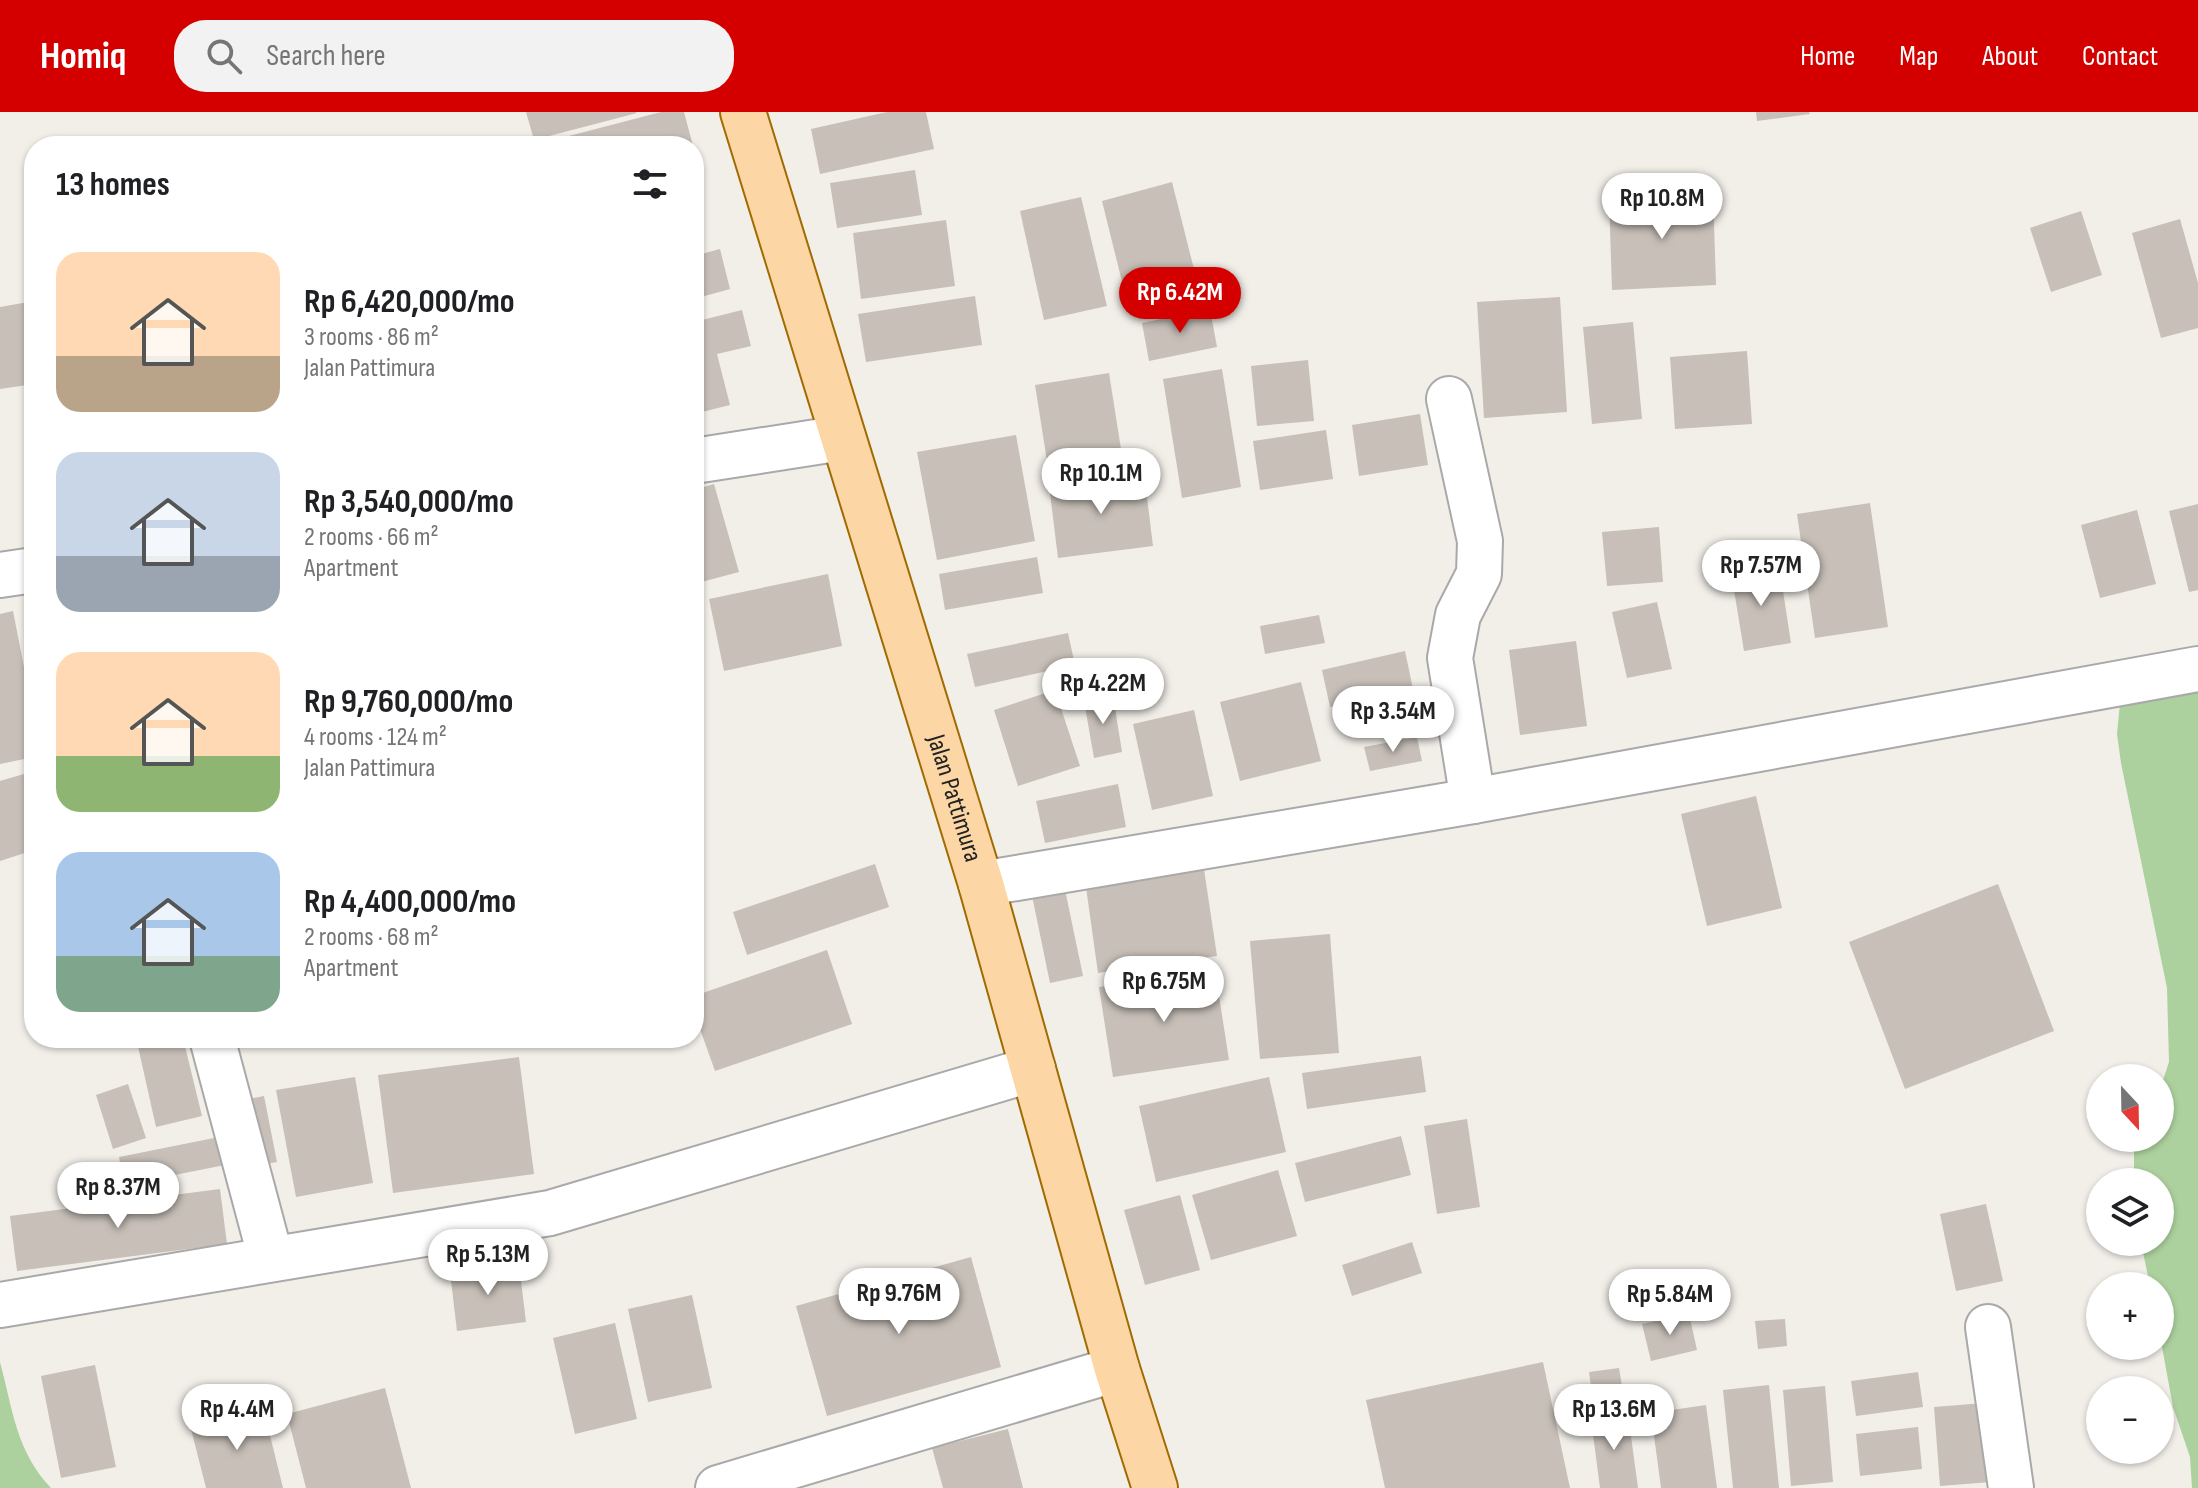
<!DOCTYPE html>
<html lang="en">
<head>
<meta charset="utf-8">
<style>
  body { margin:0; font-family:"Sofia Sans Condensed",sans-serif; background:#f2f2f2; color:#202124; height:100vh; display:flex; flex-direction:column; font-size:30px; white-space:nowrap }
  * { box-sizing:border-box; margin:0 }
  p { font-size:26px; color:#757577 }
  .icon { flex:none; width:44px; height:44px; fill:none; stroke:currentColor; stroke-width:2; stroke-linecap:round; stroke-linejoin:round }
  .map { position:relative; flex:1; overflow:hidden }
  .panel { position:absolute; left:24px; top:24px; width:680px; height:912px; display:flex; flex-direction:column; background:#fff; border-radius:32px; box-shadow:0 2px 6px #0004 }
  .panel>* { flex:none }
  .needle { width:52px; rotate:158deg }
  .tools { position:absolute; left:2086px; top:952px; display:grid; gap:16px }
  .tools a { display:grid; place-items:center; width:88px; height:88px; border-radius:50%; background:#fff; box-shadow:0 2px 6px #0004; font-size:40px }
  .price { position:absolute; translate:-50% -68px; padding:0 18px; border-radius:28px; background:#fff; color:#222; font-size:26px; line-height:52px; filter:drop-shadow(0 2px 4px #0008) }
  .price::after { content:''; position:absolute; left:50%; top:48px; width:24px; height:18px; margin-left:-12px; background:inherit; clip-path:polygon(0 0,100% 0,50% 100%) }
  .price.on { background:#d40000; color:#fff }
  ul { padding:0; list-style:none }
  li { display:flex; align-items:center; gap:24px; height:200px; padding:0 32px }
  li span { display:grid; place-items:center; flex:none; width:224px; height:160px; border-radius:24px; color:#555 }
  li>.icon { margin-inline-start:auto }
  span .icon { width:96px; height:96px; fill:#fffc; stroke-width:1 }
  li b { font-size:34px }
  h2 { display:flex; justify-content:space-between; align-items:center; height:96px; padding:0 32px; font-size:34px }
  header { display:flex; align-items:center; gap:48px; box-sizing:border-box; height:112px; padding:0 40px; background:#d40000; color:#fff }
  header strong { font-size:38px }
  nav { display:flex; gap:44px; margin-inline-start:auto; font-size:28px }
  .search { width:560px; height:72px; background:#f2f2f2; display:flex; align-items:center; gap:20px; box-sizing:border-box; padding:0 28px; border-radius:32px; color:#757577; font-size:30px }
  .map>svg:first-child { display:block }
</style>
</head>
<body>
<header>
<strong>Homiq</strong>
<div class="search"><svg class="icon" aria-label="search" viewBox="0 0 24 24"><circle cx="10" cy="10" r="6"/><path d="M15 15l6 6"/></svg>Search here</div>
<nav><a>Home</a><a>Map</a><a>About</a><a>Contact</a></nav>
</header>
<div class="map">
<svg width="2198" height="1376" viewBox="0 0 2198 1376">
  <rect width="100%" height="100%" fill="#f2efe9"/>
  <g fill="#add19e">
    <polygon points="2198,557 2198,1376 2192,1376 2190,1345 2173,1295 2160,1224 2160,1174 2150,1174 2141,1130 2160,1130 2160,1070 2134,1070 2134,1039 2140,1026 2160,1026 2160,977 2169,950 2167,876 2121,651 2117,622 2122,571"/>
    <path d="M 0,1250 C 13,1298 16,1339 51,1376 L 0,1376 Z"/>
  </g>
  <g fill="#c7bfb8">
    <polygon points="526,0 636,0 637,1 534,28"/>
    <polygon points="661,0 684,0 693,34 542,34 542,31"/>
    <polygon points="887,0 926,0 934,37 820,62 811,17"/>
    <polygon points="1756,0 1809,0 1810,2 1757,9"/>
    <polygon points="915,58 922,103 837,116 830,71"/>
    <polygon points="1172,70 1200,181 1129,198 1102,89"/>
    <polygon points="1713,80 1716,173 1612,178 1609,84"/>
    <polygon points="1081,85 1107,194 1044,208 1020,99"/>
    <polygon points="2081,99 2102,163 2051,180 2030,116"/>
    <polygon points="2180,107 2198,171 2198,216 2161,226 2132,121"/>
    <polygon points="946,108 955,174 861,187 853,121"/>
    <polygon points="720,137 730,177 694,187 694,144"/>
    <polygon points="975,184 982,233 866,250 858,202"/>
    <polygon points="1560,185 1567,300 1484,306 1477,190"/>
    <polygon points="34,189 34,272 0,277 0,195"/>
    <polygon points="1210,197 1217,235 1149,249 1142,211"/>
    <polygon points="742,198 751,234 717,242 730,293 694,302 694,210"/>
    <polygon points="1633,210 1642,307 1592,312 1583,215"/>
    <polygon points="1747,239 1752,312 1675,317 1670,245"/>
    <polygon points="1308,248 1314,309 1257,314 1251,254"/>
    <polygon points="1222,257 1241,375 1182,386 1163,267"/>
    <polygon points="1109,261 1124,356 1050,368 1035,273"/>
    <polygon points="1420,302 1428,353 1359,364 1352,313"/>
    <polygon points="1326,318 1333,367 1260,378 1253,329"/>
    <polygon points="1016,323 1035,429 937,448 917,340"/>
    <polygon points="1144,361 1153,434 1058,446 1049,373"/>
    <polygon points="714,372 739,460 694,472 694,378"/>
    <polygon points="1870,391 1888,515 1815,526 1797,402"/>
    <polygon points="2198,392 2198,478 2189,480 2169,399"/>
    <polygon points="2137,398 2156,472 2100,486 2081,413"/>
    <polygon points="1659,415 1663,470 1607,474 1602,420"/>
    <polygon points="1037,445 1043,481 945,498 939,462"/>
    <polygon points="1779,453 1791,531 1744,539 1731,460"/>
    <polygon points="828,462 842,534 724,559 709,487"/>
    <polygon points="1657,490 1672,557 1627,566 1612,500"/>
    <polygon points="13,499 34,606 34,645 0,652 0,502"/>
    <polygon points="1319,503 1325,531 1265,542 1260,514"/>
    <polygon points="1068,521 1075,553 975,575 967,542"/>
    <polygon points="1576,529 1587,614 1520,623 1509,538"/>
    <polygon points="1405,539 1413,577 1330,595 1322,558"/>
    <polygon points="1301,570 1321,649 1240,669 1220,590"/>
    <polygon points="1055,578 1080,654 1018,674 994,598"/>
    <polygon points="1113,583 1122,640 1094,646 1084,589"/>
    <polygon points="1194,598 1213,684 1152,698 1133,612"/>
    <polygon points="1417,625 1422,649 1370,659 1364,635"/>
    <polygon points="34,659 34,738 0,749 0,669"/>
    <polygon points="1118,672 1126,715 1045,731 1036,689"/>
    <polygon points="1756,684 1782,796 1707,814 1681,702"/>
    <polygon points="1202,744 1217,844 1098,861 1084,761"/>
    <polygon points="875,752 889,795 747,843 733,800"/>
    <polygon points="1063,768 1083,864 1050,871 1030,774"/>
    <polygon points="1998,772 2054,919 1905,977 1849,830"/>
    <polygon points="1330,822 1339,941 1260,947 1250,829"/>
    <polygon points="827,838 852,912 715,959 694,900 694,884"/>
    <polygon points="1215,858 1229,948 1113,965 1099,875"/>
    <polygon points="155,926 183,926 202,1004 156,1015 137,930"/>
    <polygon points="1421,944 1426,980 1307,997 1302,961"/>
    <polygon points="519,945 534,1062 393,1081 378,963"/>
    <polygon points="355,965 373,1071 296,1085 276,978"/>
    <polygon points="1269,965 1286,1040 1156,1070 1139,994"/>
    <polygon points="128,972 146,1026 113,1037 96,983"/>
    <polygon points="264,984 277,1050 261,1053 248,987"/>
    <polygon points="1467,1007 1480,1095 1437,1102 1424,1014"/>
    <polygon points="1401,1024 1411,1063 1305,1090 1295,1051"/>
    <polygon points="219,1025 225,1053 124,1073 119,1045"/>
    <polygon points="1278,1058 1297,1124 1211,1148 1192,1083"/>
    <polygon points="220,1077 227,1132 17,1159 10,1104"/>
    <polygon points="1180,1083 1200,1158 1145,1173 1124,1098"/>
    <polygon points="1986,1092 2003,1169 1956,1179 1940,1102"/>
    <polygon points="1412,1130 1422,1161 1352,1184 1342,1153"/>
    <polygon points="971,1145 1001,1255 827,1304 796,1194"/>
    <polygon points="519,1152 526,1210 457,1219 450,1160"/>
    <polygon points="692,1183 712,1276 648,1290 628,1197"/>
    <polygon points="1689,1202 1697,1238 1651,1249 1642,1212"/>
    <polygon points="1785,1207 1787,1234 1758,1237 1755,1209"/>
    <polygon points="615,1211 637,1307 575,1322 553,1226"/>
    <polygon points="1543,1250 1570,1376 1385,1376 1366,1288"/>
    <polygon points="95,1253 116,1355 61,1366 41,1264"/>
    <polygon points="1619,1256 1625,1292 1594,1297 1589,1260"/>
    <polygon points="1918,1260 1923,1295 1856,1304 1851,1269"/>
    <polygon points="1769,1273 1779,1376 1733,1376 1723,1278"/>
    <polygon points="1825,1274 1833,1370 1791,1374 1783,1278"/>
    <polygon points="385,1276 411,1376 306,1376 287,1302"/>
    <polygon points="1984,1291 1991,1370 1940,1374 1934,1295"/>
    <polygon points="1706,1293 1717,1376 1661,1376 1651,1301"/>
    <polygon points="263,1295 283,1376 206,1376 190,1313"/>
    <polygon points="1628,1302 1638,1376 1600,1376 1591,1307"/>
    <polygon points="1918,1315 1922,1357 1860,1364 1856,1322"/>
    <polygon points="1008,1317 1023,1376 943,1376 932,1336"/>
  </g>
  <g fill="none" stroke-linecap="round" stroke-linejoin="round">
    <g stroke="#a9a9a9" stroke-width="48">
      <g id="minor">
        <polyline points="1449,287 1480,429 1479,462 1458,503 1450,546 1473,689"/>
        <polyline points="694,349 842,326"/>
        <polyline points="0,463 34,458"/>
        <polyline points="981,772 1473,689 2198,557"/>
        <polyline points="212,926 271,1147"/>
        <polyline points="0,1193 550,1101 1033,957"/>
        <polyline points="1988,1215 2011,1376"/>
        <polyline points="718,1376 1117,1257"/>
      </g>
    </g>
    <g stroke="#a06b00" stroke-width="48">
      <g id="primary">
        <path id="s1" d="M 743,0 L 981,772 L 1117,1257 L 1155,1376"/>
      </g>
    </g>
    <use href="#minor" stroke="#fff" stroke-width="44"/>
    <use href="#primary" stroke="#fcd6a4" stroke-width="44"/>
  </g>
  <g text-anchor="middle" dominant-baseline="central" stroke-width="6" stroke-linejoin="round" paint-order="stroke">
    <g font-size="26" fill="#222" stroke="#fff">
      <text stroke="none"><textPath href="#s1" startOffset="718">Jalan Pattimura</textPath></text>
    </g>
  </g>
</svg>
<div class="tools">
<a><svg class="needle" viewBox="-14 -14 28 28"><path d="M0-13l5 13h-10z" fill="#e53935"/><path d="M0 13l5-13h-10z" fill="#757577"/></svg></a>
<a><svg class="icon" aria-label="layers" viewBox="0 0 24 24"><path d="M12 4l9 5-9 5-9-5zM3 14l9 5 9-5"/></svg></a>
<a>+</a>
<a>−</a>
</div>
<b class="price" style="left:1662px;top:129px">Rp 10.8M</b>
<b class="price on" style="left:1180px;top:223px">Rp 6.42M</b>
<b class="price" style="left:1101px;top:404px">Rp 10.1M</b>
<b class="price" style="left:1761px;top:496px">Rp 7.57M</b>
<b class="price" style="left:1103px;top:614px">Rp 4.22M</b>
<b class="price" style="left:1393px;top:642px">Rp 3.54M</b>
<b class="price" style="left:1164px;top:912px">Rp 6.75M</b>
<b class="price" style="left:118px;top:1118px">Rp 8.37M</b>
<b class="price" style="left:488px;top:1185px">Rp 5.13M</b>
<b class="price" style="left:899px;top:1224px">Rp 9.76M</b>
<b class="price" style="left:1670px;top:1225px">Rp 5.84M</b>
<b class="price" style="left:237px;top:1340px">Rp 4.4M</b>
<b class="price" style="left:1614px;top:1340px">Rp 13.6M</b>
<section class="panel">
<h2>13 homes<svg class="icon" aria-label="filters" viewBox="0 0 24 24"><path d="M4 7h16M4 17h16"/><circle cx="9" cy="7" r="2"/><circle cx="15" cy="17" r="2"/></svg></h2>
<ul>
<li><span style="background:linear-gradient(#ffd9b3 65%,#b9a48a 0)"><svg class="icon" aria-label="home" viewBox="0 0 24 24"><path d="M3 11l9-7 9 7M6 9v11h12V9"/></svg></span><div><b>Rp 6,420,000/mo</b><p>3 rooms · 86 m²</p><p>Jalan Pattimura</p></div></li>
<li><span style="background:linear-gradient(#c9d6e8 65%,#9aa5b1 0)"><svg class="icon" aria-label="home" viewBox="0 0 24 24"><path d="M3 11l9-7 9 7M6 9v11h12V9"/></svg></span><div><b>Rp 3,540,000/mo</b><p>2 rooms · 66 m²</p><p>Apartment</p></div></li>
<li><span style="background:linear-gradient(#ffd9b3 65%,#8fb573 0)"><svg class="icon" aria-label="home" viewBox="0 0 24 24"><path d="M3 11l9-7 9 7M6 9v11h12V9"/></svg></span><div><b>Rp 9,760,000/mo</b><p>4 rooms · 124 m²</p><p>Jalan Pattimura</p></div></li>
<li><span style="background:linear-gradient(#a9c7e8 65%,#7fa58c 0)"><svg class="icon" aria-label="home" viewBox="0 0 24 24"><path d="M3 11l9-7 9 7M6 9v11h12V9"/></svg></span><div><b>Rp 4,400,000/mo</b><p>2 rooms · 68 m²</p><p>Apartment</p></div></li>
</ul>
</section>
</div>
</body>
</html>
